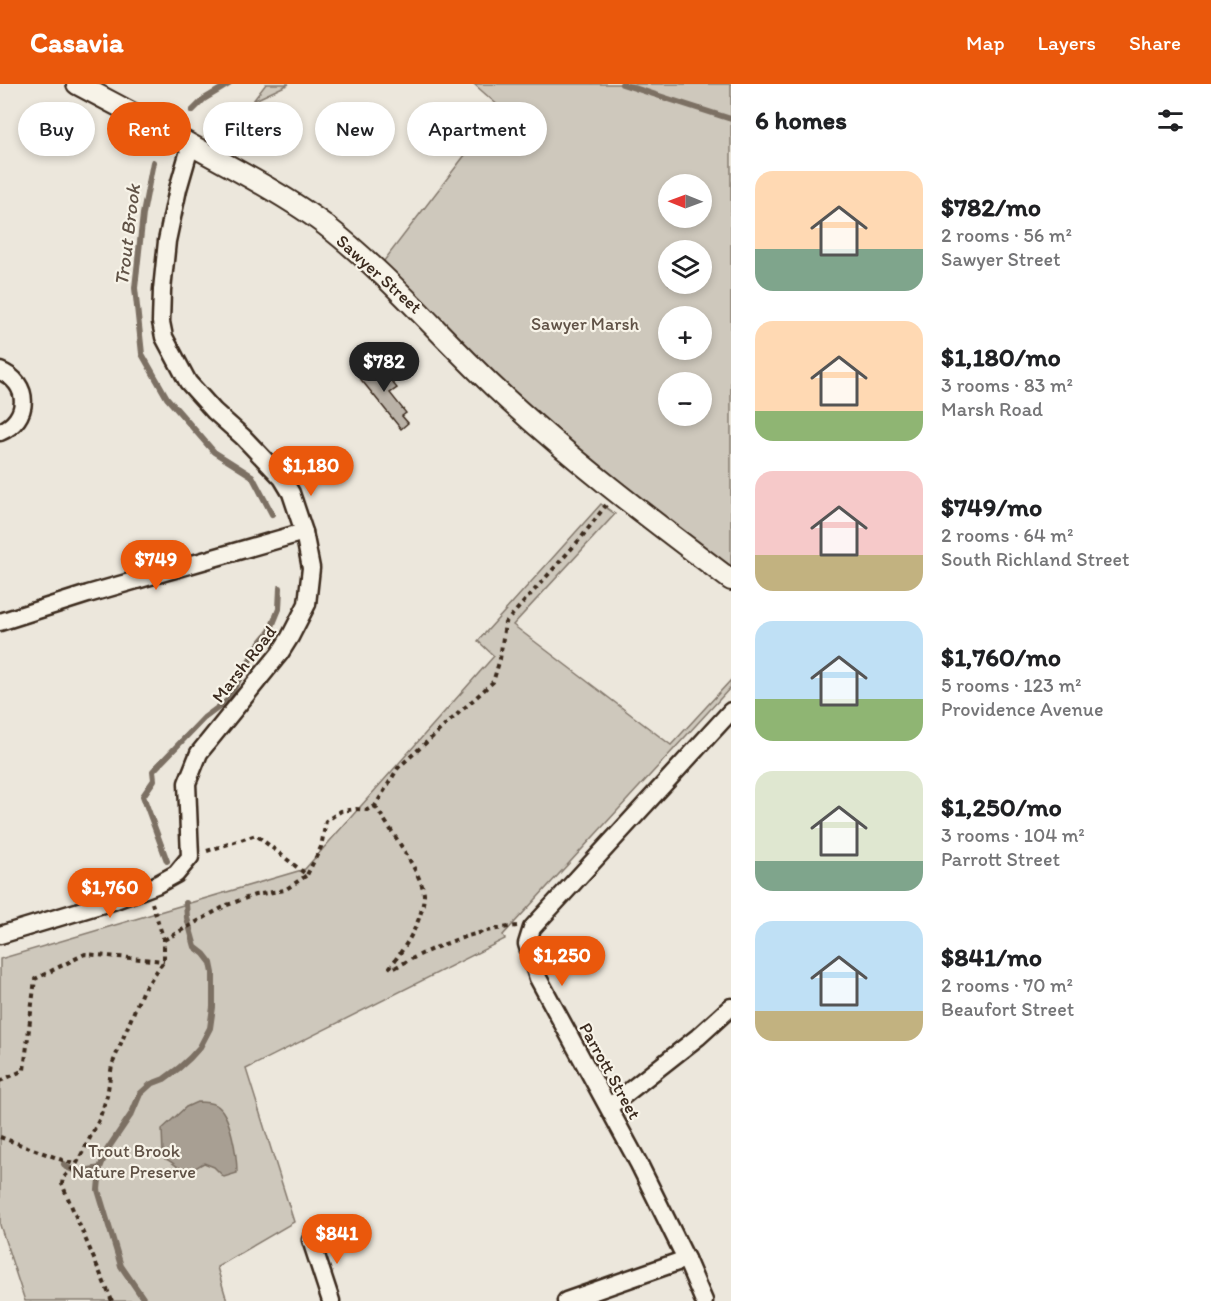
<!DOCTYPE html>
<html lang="en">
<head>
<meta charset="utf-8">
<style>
  body { margin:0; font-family:Itim,sans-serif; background:#f2f2f2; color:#202124; height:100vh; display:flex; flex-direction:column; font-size:22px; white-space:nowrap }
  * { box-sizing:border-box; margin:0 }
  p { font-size:20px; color:#757577 }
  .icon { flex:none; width:33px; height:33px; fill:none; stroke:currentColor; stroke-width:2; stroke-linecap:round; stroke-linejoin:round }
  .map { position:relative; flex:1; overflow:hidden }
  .details { display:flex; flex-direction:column; background:#fff; width:480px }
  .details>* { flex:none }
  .hud { position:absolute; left:18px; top:18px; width:570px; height:54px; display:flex; gap:12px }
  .needle { width:39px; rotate:271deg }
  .fabs { position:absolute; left:658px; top:90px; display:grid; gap:12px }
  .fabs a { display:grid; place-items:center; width:54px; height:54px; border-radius:50%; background:#fff; box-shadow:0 3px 9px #0003; font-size:30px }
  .price { position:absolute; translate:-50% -51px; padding:0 14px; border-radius:21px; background:#ea580c; color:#fff; font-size:20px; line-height:39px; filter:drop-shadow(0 2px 3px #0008) }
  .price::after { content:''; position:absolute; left:50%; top:36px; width:18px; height:14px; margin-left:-9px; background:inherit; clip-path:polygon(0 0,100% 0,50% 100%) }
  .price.selected { background:#222; color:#fff }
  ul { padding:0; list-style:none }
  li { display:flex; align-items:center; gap:18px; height:150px; padding:0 24px }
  li span { display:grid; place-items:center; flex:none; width:168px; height:120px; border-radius:18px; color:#555 }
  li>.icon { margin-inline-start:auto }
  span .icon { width:72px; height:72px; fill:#fffc; stroke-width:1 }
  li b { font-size:26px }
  h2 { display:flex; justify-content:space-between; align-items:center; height:72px; padding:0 24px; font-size:26px }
  .tag { padding:0 21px; border-radius:27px; background:#fff; box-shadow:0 3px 9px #0003; font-size:21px; line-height:54px }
  .tag.selected { background:#ea580c; color:#fff }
  header { display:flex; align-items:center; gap:36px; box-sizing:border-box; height:84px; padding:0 30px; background:#ea580c; color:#fff }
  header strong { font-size:28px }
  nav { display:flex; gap:33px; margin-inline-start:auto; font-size:21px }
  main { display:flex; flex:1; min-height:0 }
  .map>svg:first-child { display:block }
</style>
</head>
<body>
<header>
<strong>Casavia</strong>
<nav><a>Map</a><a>Layers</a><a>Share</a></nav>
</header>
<main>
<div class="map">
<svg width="731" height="1217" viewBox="0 0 731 1217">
  <rect width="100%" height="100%" fill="#ece7dc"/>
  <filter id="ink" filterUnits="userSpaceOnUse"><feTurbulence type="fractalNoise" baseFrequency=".0167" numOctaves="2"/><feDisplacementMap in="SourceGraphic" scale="12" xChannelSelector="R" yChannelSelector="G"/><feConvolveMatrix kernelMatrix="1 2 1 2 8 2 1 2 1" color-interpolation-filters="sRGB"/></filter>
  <g filter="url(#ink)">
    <g fill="#cec8bc" stroke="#84796d" stroke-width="1.5" fill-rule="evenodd">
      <polygon points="266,0 289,0 253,17"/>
      <path d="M 474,0 L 731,0 L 731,496 L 616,409 L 377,186 L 501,24 ZM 669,100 L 702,100 L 702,134 L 669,134 ZM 669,166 L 702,166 L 702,200 L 669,200 ZM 669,232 L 702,232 L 702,266 L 669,266 ZM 669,298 L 702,298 L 702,332 L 669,332 Z"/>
      <polygon points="601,420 615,430 513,541 671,661 731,596 731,603 503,851 505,855 246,985 294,1138 217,1183 227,1217 25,1217 0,1141 0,875 305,785 494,572 478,557"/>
    </g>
    <path fill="#a89f93" stroke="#7c7064" stroke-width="1.5" d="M 197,1018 C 203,1018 210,1018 216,1021 C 231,1029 237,1073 237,1089 L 224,1093 L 214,1083 L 204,1079 C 200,1081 193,1086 189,1087 C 180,1089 173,1076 165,1075 L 163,1070 L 162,1045 L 186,1023 Z"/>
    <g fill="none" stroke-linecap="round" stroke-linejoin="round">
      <g stroke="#7c7064" stroke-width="6">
        <polyline points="622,0 731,35"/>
        <polyline points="192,27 204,15 229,0"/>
        <polyline points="153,78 143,130 135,204 142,270 167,314 214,368 252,392 272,430"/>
        <polyline points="167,777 143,712 154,696 153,687 204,634 227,617 257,563 270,547 279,525 280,504"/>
        <polyline points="64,1080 66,1083 78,1088 100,1084"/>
        <polyline points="145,1217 121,1182 98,1106 100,1084 107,1066 132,1029 140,1010 151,1000 164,995 179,984 190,974 200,963 210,944 213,923 213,889 211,879 204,870 195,863 187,834 186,819"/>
      </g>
    </g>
    <polygon fill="#bab2a7" stroke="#3b2a1e" stroke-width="1.5" points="376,279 397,304 390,309 406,329 402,332 408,339 401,345 359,293"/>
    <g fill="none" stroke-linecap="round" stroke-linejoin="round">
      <g stroke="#3b2a1e" stroke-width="21">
        <g id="minor">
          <path d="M 0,287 C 31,299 30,336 0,348"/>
          <polyline points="0,538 88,510 304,448"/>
          <polyline points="0,851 113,817 156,801 176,790 190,773 187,699 199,669 280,569 290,553 307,520 311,484 304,448 291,409 282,394 243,353 214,327 188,298 164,253 161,238 162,206 167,157 178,105 191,60"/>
          <polyline points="609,1023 698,953 731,923"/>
          <polyline points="311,1156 331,1217"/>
          <polyline points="566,1217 686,1175"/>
          <polyline points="704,1217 686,1175 639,1080 538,894 527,860 532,844 731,627"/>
        </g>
      </g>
      <g stroke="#3b2a1e" stroke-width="24">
        <path id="tertiary" d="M 77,0 C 129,27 181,55 233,84 C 264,101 296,119 325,141 C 388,190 438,250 495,304 C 569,374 650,435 731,496"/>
      </g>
      <g stroke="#3b2a1e" stroke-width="4" stroke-dasharray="4.5 4.5" stroke-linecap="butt">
        <path d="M 375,722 C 386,739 425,794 424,812 C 422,838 406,862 390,883 L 393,885 C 431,863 472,847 517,842"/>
        <polyline points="207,767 256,751 307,791 321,763 326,737 341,727 356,725 367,726 375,722 398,684 493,598 500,575 505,539 581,454 606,421"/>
        <polyline points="164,856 227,821 255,811 285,806 307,791"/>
        <polyline points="0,997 24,986 35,895 85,870 164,877"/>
        <polyline points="0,1053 76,1081"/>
        <polyline points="112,1217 62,1100 63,1094 76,1081 99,1036 107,1012 112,981 142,908 164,877 164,856 152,819"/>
      </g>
      <use href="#minor" stroke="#f7f3e8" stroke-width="16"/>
      <use href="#tertiary" stroke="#f7f3e8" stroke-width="20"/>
    </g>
  </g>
  <g text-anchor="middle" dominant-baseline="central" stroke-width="4.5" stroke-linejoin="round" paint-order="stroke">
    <g font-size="18" fill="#3b2a1e" stroke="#f7f3e8">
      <text transform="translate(379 190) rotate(42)">Sawyer Street</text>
      <text transform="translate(244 580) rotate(-52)">Marsh Road</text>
      <text transform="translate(610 987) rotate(61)">Parrott Street</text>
    </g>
    <g font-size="18" fill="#605246" stroke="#f7f3e8">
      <text x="585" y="240">Sawyer Marsh</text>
      <text x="134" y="1067">Trout Brook<tspan x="134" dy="21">Nature Preserve</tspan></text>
    </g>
    <g font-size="20" font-style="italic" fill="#615347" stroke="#f7f3e8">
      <text transform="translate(127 151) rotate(-83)">Trout Brook</text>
    </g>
  </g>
</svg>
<div class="fabs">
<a><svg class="needle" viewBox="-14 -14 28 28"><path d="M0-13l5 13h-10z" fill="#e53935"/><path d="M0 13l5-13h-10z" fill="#757577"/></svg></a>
<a><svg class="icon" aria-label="layers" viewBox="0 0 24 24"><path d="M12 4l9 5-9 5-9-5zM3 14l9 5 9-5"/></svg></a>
<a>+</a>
<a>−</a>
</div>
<b class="price selected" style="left:384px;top:309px">$782</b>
<b class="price" style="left:311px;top:413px">$1,180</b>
<b class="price" style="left:156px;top:507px">$749</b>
<b class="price" style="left:110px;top:835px">$1,760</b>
<b class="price" style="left:562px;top:903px">$1,250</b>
<b class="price" style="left:337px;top:1181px">$841</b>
<div class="hud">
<a class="tag">Buy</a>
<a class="tag selected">Rent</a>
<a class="tag">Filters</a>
<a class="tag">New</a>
<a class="tag">Apartment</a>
</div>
</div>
<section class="details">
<h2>6 homes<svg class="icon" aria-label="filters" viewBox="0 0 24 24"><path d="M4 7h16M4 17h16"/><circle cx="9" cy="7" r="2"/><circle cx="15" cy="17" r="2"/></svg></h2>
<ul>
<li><span style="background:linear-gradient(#ffd9b3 65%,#7fa58c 0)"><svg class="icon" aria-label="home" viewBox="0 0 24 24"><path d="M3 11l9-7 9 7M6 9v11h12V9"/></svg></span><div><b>$782/mo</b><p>2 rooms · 56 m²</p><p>Sawyer Street</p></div></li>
<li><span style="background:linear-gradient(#ffd9b3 75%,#8fb573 0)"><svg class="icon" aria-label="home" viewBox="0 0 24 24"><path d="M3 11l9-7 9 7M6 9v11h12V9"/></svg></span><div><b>$1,180/mo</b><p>3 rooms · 83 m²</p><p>Marsh Road</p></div></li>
<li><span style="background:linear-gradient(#f6c9c9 70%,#c2b280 0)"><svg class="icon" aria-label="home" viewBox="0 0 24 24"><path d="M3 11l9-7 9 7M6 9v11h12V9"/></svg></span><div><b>$749/mo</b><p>2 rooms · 64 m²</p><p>South Richland Street</p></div></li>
<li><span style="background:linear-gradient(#bfe0f5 65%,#8fb573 0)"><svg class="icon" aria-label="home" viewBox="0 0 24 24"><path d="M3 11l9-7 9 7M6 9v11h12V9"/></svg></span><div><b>$1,760/mo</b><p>5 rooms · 123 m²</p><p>Providence Avenue</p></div></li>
<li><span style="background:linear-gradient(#dfe7d0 75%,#7fa58c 0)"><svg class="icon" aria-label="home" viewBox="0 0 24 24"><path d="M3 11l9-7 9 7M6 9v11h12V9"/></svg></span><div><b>$1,250/mo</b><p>3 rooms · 104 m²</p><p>Parrott Street</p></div></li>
<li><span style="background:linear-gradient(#bfe0f5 75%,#c2b280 0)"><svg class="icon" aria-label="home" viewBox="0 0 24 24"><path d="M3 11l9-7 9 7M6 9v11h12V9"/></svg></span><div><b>$841/mo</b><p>2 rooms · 70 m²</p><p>Beaufort Street</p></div></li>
</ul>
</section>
</main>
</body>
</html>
